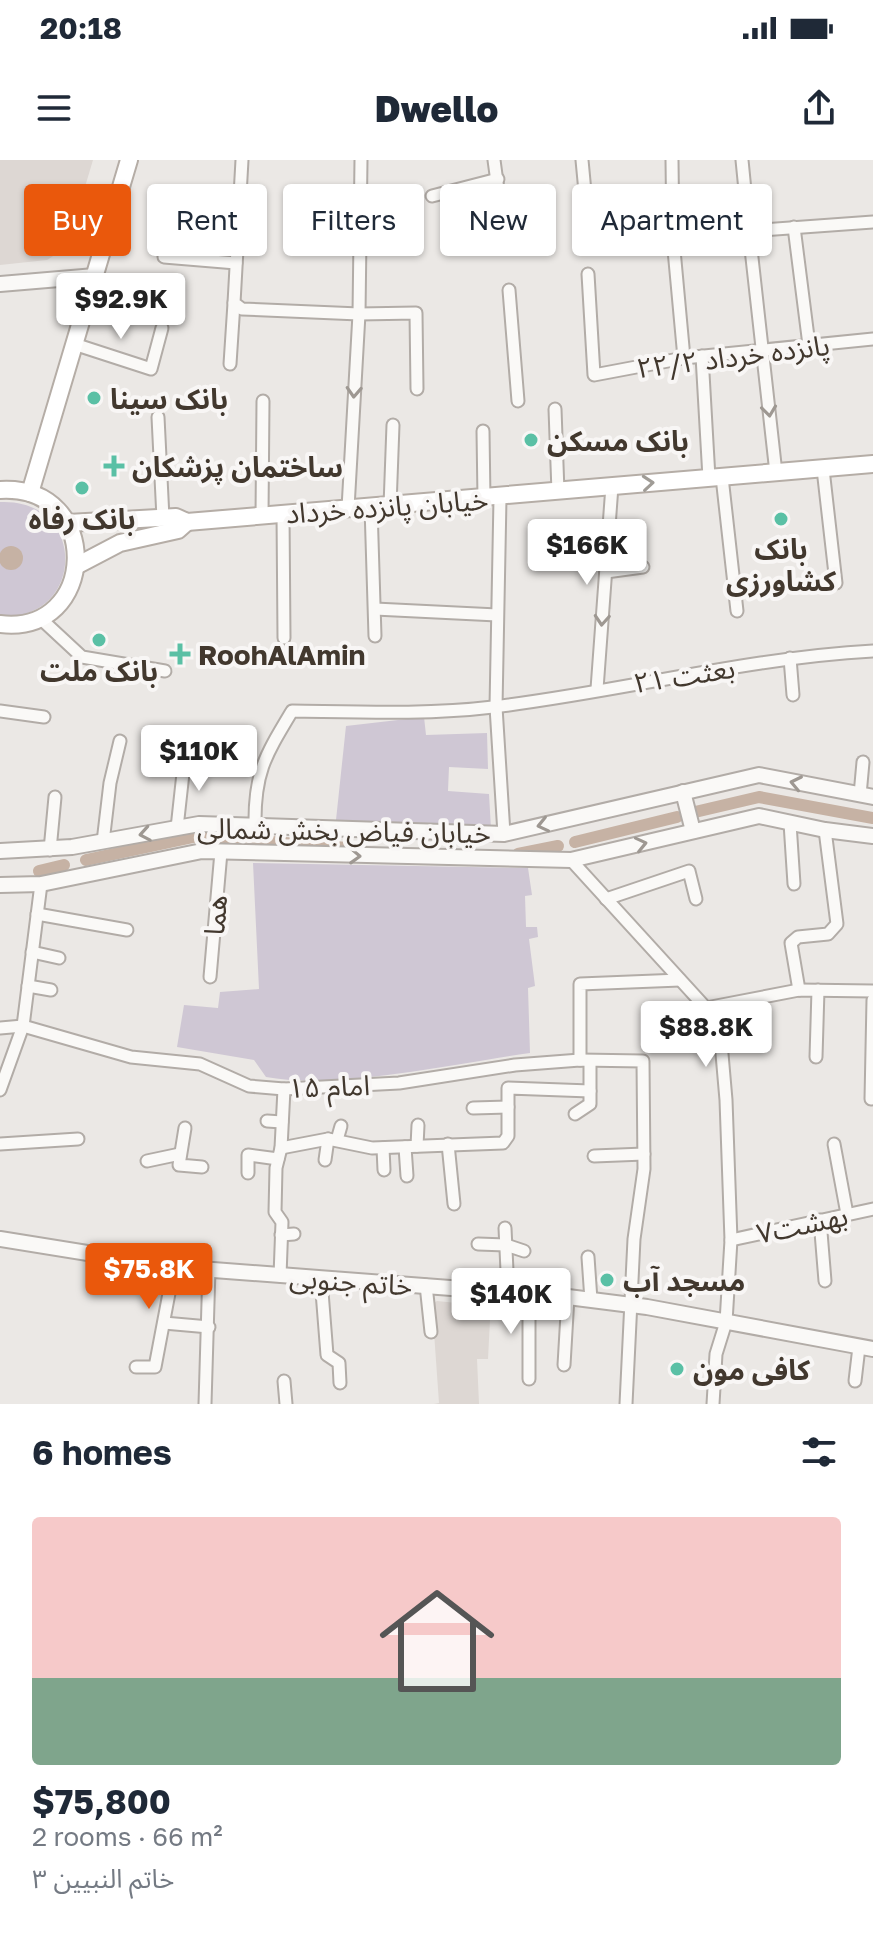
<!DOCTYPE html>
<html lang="en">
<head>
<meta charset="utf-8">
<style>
  body { margin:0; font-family:"Golos Text","Noto Sans Arabic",sans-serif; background:#f6f6f7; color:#1f2937; height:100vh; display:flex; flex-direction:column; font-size:30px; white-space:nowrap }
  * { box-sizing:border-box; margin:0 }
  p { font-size:26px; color:#747a83 }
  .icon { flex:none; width:44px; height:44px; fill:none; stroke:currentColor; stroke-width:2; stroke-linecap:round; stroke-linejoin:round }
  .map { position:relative; height:1244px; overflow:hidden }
  .panel { display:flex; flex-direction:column; background:#fff; flex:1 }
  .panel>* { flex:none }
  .guide { position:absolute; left:24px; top:24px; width:826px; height:72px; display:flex; gap:16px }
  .price { position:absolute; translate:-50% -68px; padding:0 18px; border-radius:8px; background:#fff; color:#222; font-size:26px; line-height:52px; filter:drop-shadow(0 2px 4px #0008) }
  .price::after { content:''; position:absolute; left:50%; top:48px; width:24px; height:18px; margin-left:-12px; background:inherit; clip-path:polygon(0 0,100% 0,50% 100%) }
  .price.active { background:#ea580c; color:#fff }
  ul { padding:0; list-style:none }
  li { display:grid; align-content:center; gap:16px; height:424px; padding:0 32px }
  li span { display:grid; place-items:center; height:248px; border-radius:8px; color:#555 }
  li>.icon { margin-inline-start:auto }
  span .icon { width:144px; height:144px; fill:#fffc; stroke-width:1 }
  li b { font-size:34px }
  h2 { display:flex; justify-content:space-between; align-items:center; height:96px; padding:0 32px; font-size:34px }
  .tag { padding:0 28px; border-radius:8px; background:#fff; box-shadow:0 2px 6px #0004; font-size:28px; line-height:72px }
  .tag.active { background:#ea580c; color:#fff }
  .status { display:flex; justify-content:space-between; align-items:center; height:56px; padding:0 40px; background:#fff; direction:ltr }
  .status svg { height:22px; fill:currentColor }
  header { display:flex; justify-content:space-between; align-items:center; height:104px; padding:0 32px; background:#fff; font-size:36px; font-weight:800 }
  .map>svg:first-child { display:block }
</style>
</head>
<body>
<div class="status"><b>20:18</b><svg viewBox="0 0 49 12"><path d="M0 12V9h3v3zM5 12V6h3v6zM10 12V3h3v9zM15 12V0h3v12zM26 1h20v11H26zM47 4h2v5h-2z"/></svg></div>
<header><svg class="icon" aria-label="menu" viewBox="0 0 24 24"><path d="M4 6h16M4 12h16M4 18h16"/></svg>Dwello<svg class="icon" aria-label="share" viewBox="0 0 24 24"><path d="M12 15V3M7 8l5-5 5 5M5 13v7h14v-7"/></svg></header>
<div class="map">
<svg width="873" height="1244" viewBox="0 0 873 1244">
  <rect width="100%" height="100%" fill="#ebe8e5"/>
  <g fill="#ddd7d3">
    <polygon points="0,0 93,0 67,87 47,100 0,105"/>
    <polygon points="437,1141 467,1144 468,1159 490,1160 488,1199 477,1199 479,1244 434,1244 439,1243 432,1144"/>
  </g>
  <g fill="#cfc7d4">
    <path d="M 0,342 C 88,338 86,462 0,456 Z"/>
    <polygon points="424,557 426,575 487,573 488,609 449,607 448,631 489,634 491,669 336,660 346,566"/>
    <path d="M 253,703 L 528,708 L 532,735 L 525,736 L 526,767 L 537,767 L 538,777 L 529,779 L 535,826 L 528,828 L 530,893 C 457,903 337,930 266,917 L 254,900 L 177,887 L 184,845 L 218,848 L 220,832 L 259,829 Z"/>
  </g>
  <circle fill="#c6b2a4" cx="11" cy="398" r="12"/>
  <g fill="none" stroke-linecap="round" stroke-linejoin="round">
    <g stroke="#c6b2a4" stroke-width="12">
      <polyline points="695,652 759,637 873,658"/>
      <polyline points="575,682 677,657"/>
      <polyline points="518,694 558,686"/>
      <polyline points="86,700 198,676 347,688"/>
      <polyline points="39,711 64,705"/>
    </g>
    <g stroke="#b2aca7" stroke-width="15">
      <g id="minor">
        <polyline points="242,0 234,143 242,149 359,154 416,153 417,229"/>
        <polyline points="494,0 504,74"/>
        <polyline points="582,0 587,53"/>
        <polyline points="672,0 673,79 684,198"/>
        <polyline points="742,0 749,71 873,62"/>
        <polyline points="432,36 498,19"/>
        <polyline points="794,67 809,185"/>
        <polyline points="631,82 749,71 776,313"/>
        <polyline points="164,97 236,103"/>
        <polyline points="588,114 594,215 684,198 873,179"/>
        <polyline points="509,130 518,241"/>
        <polyline points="74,184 151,209 162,168"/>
        <polyline points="702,196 709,318"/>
        <polyline points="230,204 234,143"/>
        <polyline points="555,249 558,332"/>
        <polyline points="158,257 163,358"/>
        <polyline points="483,271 484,339"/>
        <polyline points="823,309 836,423"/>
        <polyline points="722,317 737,451"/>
        <polyline points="500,338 496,547 504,674"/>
        <polyline points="390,346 393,265"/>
        <polyline points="371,347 375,476"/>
        <polyline points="348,348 359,154 361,0"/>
        <polyline points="283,353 284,478"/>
        <polyline points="262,356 263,241"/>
        <polyline points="606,412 643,407"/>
        <polyline points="375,449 497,455"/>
        <polyline points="40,458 82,497 165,511"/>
        <polyline points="790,498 793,535"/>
        <polyline points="597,529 612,326"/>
        <polyline points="0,551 44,557"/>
        <polyline points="860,635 863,602"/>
        <polyline points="790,663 794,724"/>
        <path d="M 255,667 C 254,613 265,596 292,551 C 359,552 427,555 493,547 C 620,532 745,498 873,491"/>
        <polyline points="177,668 185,595"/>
        <polyline points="103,682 110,623 120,581"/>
        <polyline points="50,690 55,637"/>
        <polyline points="571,700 706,848 720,871 726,940 731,1080 726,1162 716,1194 713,1244"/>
        <polyline points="606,739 689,711 696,739"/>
        <polyline points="37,754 127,770"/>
        <polyline points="32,792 59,798"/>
        <polyline points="210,817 221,692"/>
        <polyline points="28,826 51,830"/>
        <polyline points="799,830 791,783 798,777 828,774 837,764 825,670"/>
        <polyline points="706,848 799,830 873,831"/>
        <polyline points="0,868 23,866 131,897 200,904 249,926 284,929 399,923 515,905 580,900 643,901 644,1009 634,1079 626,1244"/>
        <polyline points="816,897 818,830"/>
        <polyline points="580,900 580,824 680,820"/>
        <polyline points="0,930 23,866 41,724"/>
        <polyline points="871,939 873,840"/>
        <polyline points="473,948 508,947"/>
        <polyline points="575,954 590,944 590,901"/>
        <polyline points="267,961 282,962"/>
        <polyline points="185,968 179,1005 202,1007"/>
        <polyline points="337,980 341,966"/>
        <polyline points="0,984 78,979"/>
        <polyline points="448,984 454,1044"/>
        <polyline points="834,984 847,1054"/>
        <polyline points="417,986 418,965"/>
        <polyline points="405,987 407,1016"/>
        <polyline points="281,988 328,979 372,988 503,983 508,976 508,928 590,931"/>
        <polyline points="383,988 384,1010"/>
        <polyline points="594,996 644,994"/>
        <polyline points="325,1000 328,979"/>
        <polyline points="147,1001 180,994"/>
        <polyline points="248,1013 248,995 278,999"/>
        <polyline points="820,1060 825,1121"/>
        <polyline points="505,1068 508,1132"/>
        <polyline points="281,1075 294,1074"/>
        <polyline points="731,1080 873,1049"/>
        <polyline points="478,1084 506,1085 524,1091"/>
        <polyline points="588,1097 591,1140"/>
        <polyline points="280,1116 282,1062 275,1052 276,1008 281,988 284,929"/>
        <polyline points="321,1119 327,1195 339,1203 340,1223"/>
        <polyline points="426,1125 431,1172"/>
        <polyline points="164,1163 209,1167"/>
        <polyline points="564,1205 568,1137"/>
        <polyline points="136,1207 155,1207 174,1107"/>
        <polyline points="529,1219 529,1134"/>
        <polyline points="284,1221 286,1244"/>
        <polyline points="855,1221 859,1187"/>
        <polyline points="205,1244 209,1109"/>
      </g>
    </g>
    <g stroke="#b2aca7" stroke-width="18">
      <g id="tertiary">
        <polyline points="0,124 95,116"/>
        <polyline points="683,632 693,671"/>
        <polyline points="0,691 72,687 199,664 504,674 759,615 873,637"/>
        <polyline points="0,725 41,724 202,691 571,700 759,656 825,670 873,676"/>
        <polyline points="0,1079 174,1107 568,1137 647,1147 873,1189"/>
      </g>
    </g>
    <g stroke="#b5ada6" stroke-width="20">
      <g id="primary">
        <path d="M 0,330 C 104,324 98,476 0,464"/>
        <polyline points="30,333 129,0"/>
        <polyline points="68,363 176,357 187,362 873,304"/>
        <polyline points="78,405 120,383 178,370 187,362"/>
      </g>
    </g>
    <use href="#minor" stroke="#faf9f7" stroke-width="11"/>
    <use href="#tertiary" stroke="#faf9f7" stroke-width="14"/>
    <use href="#primary" stroke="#fff" stroke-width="16"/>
  </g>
  <defs><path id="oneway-chevron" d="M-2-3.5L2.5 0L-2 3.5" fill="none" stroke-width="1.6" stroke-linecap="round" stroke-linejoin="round" transform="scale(2)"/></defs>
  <g stroke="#9e9892">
    <use href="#oneway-chevron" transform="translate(354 232) rotate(93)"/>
    <use href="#oneway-chevron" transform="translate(769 251) rotate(83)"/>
    <use href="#oneway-chevron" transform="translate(602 460) rotate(94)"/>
    <use href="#oneway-chevron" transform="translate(796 623) rotate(-168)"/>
    <use href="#oneway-chevron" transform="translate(543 665) rotate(167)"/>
    <use href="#oneway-chevron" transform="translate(145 674) rotate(170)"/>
    <use href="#oneway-chevron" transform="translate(641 684) rotate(-13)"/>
    <use href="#oneway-chevron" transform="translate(355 696) rotate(2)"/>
  </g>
  <use stroke="#a09c96" href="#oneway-chevron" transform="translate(648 323) rotate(-5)"/>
  <g fill="#5ac0a5" stroke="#f8f6f5" stroke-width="3">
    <circle cx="94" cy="238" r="8"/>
    <circle cx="531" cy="280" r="8"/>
    <path d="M110 294h8v8h8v8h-8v8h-8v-8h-8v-8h8z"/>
    <circle cx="82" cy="328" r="8"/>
    <circle cx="781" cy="359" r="8"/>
    <circle cx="99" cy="480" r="8"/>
    <path d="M176 482h8v8h8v8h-8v8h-8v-8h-8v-8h8z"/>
    <circle cx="607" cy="1120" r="8"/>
    <circle cx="677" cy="1209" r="8"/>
  </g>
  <g text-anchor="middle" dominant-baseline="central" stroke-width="8" stroke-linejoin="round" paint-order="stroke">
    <g font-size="28" fill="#42382e" stroke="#f8f6f5">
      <text transform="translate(733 196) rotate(-7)">پانزده خرداد ۲۲/۲</text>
      <text transform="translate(387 346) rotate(-4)">خیابان پانزده خرداد</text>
      <text transform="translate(684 515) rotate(-9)">بعثت ۲۱</text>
      <text transform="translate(344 670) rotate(1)">خیابان فیاض بخش شمالی</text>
      <text transform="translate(215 755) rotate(-85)">هما</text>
      <text transform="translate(329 926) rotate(-2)">امام ۱۵</text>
      <text transform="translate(802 1064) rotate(-12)">بهشت۷</text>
      <text transform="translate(351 1121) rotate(4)">خاتم جنوبی</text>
    </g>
    <g font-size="28" font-weight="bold" fill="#42382e" stroke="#f8f6f5" text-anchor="start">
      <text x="110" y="238">بانک سینا</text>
      <text x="547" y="280">بانک مسکن</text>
      <text x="132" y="306">ساختمان پزشکان</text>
      <text x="82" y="358" text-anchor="middle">بانک رفاه</text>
      <text x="781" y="388" text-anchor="middle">بانک<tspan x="781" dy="32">کشاورزی</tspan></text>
      <text x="198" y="494">RoohAlAmin</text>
      <text x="99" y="510" text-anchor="middle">بانک ملت</text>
      <text x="623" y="1120">مسجد آب</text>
      <text x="693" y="1209">کافی مون</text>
    </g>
  </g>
</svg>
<b class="price" style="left:121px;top:181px">$92.9K</b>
<b class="price" style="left:587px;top:427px">$166K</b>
<b class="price" style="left:199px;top:633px">$110K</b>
<b class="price" style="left:706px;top:909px">$88.8K</b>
<b class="price active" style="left:149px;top:1151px">$75.8K</b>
<b class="price" style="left:511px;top:1176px">$140K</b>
<div class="guide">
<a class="tag active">Buy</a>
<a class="tag">Rent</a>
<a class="tag">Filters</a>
<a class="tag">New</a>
<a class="tag">Apartment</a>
</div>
</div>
<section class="panel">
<h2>6 homes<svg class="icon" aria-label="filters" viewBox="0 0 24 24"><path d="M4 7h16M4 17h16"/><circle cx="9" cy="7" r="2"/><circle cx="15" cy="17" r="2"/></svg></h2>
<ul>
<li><span style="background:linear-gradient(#f6c9c9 65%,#7fa58c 0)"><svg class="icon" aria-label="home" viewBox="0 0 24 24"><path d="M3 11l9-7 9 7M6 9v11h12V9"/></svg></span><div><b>$75,800</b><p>2 rooms · 66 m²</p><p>خاتم النبیین ۳</p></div></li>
</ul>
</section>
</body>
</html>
